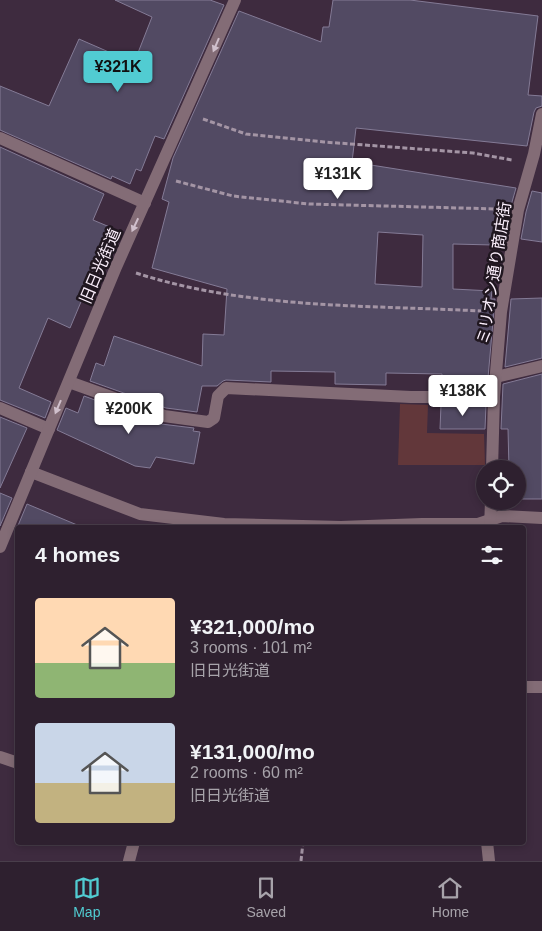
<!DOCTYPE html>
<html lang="en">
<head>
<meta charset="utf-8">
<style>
  body { margin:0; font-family:Helvetica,"Noto Sans JP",sans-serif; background:#3a2d3b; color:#f1f3f6; height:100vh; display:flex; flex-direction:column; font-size:19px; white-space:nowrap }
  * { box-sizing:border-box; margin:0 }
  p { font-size:16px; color:#a7a3aa }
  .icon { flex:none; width:28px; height:28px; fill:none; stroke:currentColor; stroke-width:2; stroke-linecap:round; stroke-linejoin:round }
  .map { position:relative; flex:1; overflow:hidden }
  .panel { position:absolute; left:15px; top:525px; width:511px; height:320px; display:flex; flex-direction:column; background:#2e202f; border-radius:5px; box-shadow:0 2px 8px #0003,0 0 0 1px #493e4b }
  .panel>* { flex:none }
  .tools { position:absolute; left:476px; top:460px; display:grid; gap:10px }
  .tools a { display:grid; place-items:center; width:50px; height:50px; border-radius:50%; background:#2e202f; box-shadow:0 2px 8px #0003,0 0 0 1px #493e4b; font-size:25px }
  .price { position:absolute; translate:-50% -42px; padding:0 11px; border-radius:5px; background:#fff; color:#222; font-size:16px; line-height:32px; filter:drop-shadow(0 1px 2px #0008) }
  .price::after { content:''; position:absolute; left:50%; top:30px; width:15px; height:11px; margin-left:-8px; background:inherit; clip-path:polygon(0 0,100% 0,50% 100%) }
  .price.active { background:#51ccd2; color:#111 }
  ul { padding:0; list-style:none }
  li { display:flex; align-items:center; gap:15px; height:125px; padding:0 20px }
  li span { display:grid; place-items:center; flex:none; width:140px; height:100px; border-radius:5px; color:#555 }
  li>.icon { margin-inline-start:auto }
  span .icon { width:60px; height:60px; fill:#fffc; stroke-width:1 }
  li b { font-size:21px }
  h2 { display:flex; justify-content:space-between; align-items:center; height:60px; padding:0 20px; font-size:21px }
  .tabs { display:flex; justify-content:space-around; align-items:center; height:70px; border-top:1px solid #493e4b; background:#2e202f; font-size:14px; color:#a7a3aa }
  .tabs a { display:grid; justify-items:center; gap:2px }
  .tabs .active { color:#51ccd2 }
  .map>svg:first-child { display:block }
</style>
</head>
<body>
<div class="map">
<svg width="542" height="861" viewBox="0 0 542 861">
  <rect width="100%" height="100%" fill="#3e2b3f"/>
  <polygon fill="#62373a" points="400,404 428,405 427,433 484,434 485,465 398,465"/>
  <g fill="#524a63" stroke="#847b96" fill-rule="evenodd">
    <polygon points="115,0 210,0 224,5 164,139 155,136 141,171 136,169 130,184 112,176 111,179 0,130 0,86 49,106 79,39 134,63 152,17"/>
    <path d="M 333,0 L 410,0 L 538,16 L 528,95 L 542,96 L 542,106 L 536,108 L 534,112 L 527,146 L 356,128 L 352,162 L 516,188 L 510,209 L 505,236 L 493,234 L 493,245 L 453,244 L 453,289 L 492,291 L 491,299 L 495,299 L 487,389 L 441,389 L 442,374 L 386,373 L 386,385 L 335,384 L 335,372 L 271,371 L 271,382 L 226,380 L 223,381 L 217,386 L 202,386 L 197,412 L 166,408 L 90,381 L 96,363 L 104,366 L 114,336 L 202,366 L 203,334 L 224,335 L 227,289 L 152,268 L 169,202 L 162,199 L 173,158 L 239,11 L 321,42 L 323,27 L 329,27 ZM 378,232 L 423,235 L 422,287 L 375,284 Z"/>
    <polygon points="0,147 104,194 93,220 112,228 70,328 48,318 19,388 51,402 45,418 0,400"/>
    <polygon points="532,191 542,193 542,242 521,239 526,212"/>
    <polygon points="542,298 542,358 505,367 511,299"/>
    <polygon points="542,374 542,499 518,499 518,469 509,469 508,429 501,429 503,384"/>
    <polygon points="84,396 161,424 194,428 193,431 200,432 194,464 156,457 150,468 135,466 57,430 66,408 78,413"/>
    <polygon points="441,405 486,405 485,429 440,429"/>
    <polygon points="0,417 27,428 0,488"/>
    <polygon points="0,493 12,498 0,526"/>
    <polygon points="27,504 82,527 82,528 17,528"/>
  </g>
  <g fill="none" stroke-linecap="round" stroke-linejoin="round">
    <g stroke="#a495a5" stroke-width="3" stroke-dasharray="5 2.5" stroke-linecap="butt">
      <polyline points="203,119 246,134 324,142 473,153 512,160"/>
      <polyline points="176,181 233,196 309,204 498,209"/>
      <path d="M 136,273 C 248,309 365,305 481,311"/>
      <polyline points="301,861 303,842"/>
    </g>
    <g stroke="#836c76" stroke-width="12">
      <polyline points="0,138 145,203"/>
      <polyline points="496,377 542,366"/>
      <polyline points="69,382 164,416 208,422 214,418 218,396 226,388 411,397 494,397"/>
      <polyline points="0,408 49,429"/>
      <polyline points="31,472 140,514 224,524 341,527 422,524 478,524 502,516 542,518"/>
      <polyline points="524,687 542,687"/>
      <polyline points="0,757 18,763"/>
      <polyline points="129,861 134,842"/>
    </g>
    <g stroke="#836c76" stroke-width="12">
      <polyline points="492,469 494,397 501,312 518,210 534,154 542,114"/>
      <polyline points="490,528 491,501"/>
      <polyline points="0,547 116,267 235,0"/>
      <polyline points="487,842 489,861"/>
    </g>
  </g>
  <defs><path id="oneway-solid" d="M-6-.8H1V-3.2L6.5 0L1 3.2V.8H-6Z" transform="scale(1.25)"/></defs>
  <g fill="#d0c0cc">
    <use href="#oneway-solid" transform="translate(216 45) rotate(113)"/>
    <use href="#oneway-solid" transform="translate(135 225) rotate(115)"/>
    <use href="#oneway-solid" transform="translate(58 407) rotate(113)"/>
  </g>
  <g text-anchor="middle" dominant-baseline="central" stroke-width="5" stroke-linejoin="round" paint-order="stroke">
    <g font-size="16" fill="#faeefb" stroke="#201720">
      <text transform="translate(100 266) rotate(-67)">旧日光街道</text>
      <text transform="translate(494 273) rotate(-81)">ミリオン通り商店街</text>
    </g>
  </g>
</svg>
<div class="tools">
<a><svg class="icon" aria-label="locate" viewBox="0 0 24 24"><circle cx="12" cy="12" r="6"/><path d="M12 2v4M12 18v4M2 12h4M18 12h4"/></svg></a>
</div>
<b class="price active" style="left:118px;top:93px">¥321K</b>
<b class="price" style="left:338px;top:200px">¥131K</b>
<b class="price" style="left:463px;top:417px">¥138K</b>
<b class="price" style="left:129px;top:435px">¥200K</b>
<section class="panel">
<h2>4 homes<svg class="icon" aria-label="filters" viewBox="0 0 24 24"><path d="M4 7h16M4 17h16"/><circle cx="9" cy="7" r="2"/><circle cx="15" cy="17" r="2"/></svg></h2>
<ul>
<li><span style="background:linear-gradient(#ffd9b3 65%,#8fb573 0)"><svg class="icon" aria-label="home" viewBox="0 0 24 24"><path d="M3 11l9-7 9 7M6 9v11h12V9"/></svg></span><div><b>¥321,000/mo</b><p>3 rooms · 101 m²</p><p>旧日光街道</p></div></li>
<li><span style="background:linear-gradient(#c9d6e8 60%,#c2b280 0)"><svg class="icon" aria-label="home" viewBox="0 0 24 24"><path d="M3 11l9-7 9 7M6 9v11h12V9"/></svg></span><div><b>¥131,000/mo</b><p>2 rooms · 60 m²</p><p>旧日光街道</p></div></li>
</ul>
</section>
</div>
<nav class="tabs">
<a class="active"><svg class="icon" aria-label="map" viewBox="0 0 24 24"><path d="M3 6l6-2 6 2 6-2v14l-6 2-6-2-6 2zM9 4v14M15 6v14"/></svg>Map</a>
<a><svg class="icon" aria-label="saved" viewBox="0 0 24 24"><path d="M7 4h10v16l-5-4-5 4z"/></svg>Saved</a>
<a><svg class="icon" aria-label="home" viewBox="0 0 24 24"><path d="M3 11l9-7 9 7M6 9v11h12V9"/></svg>Home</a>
</nav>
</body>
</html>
